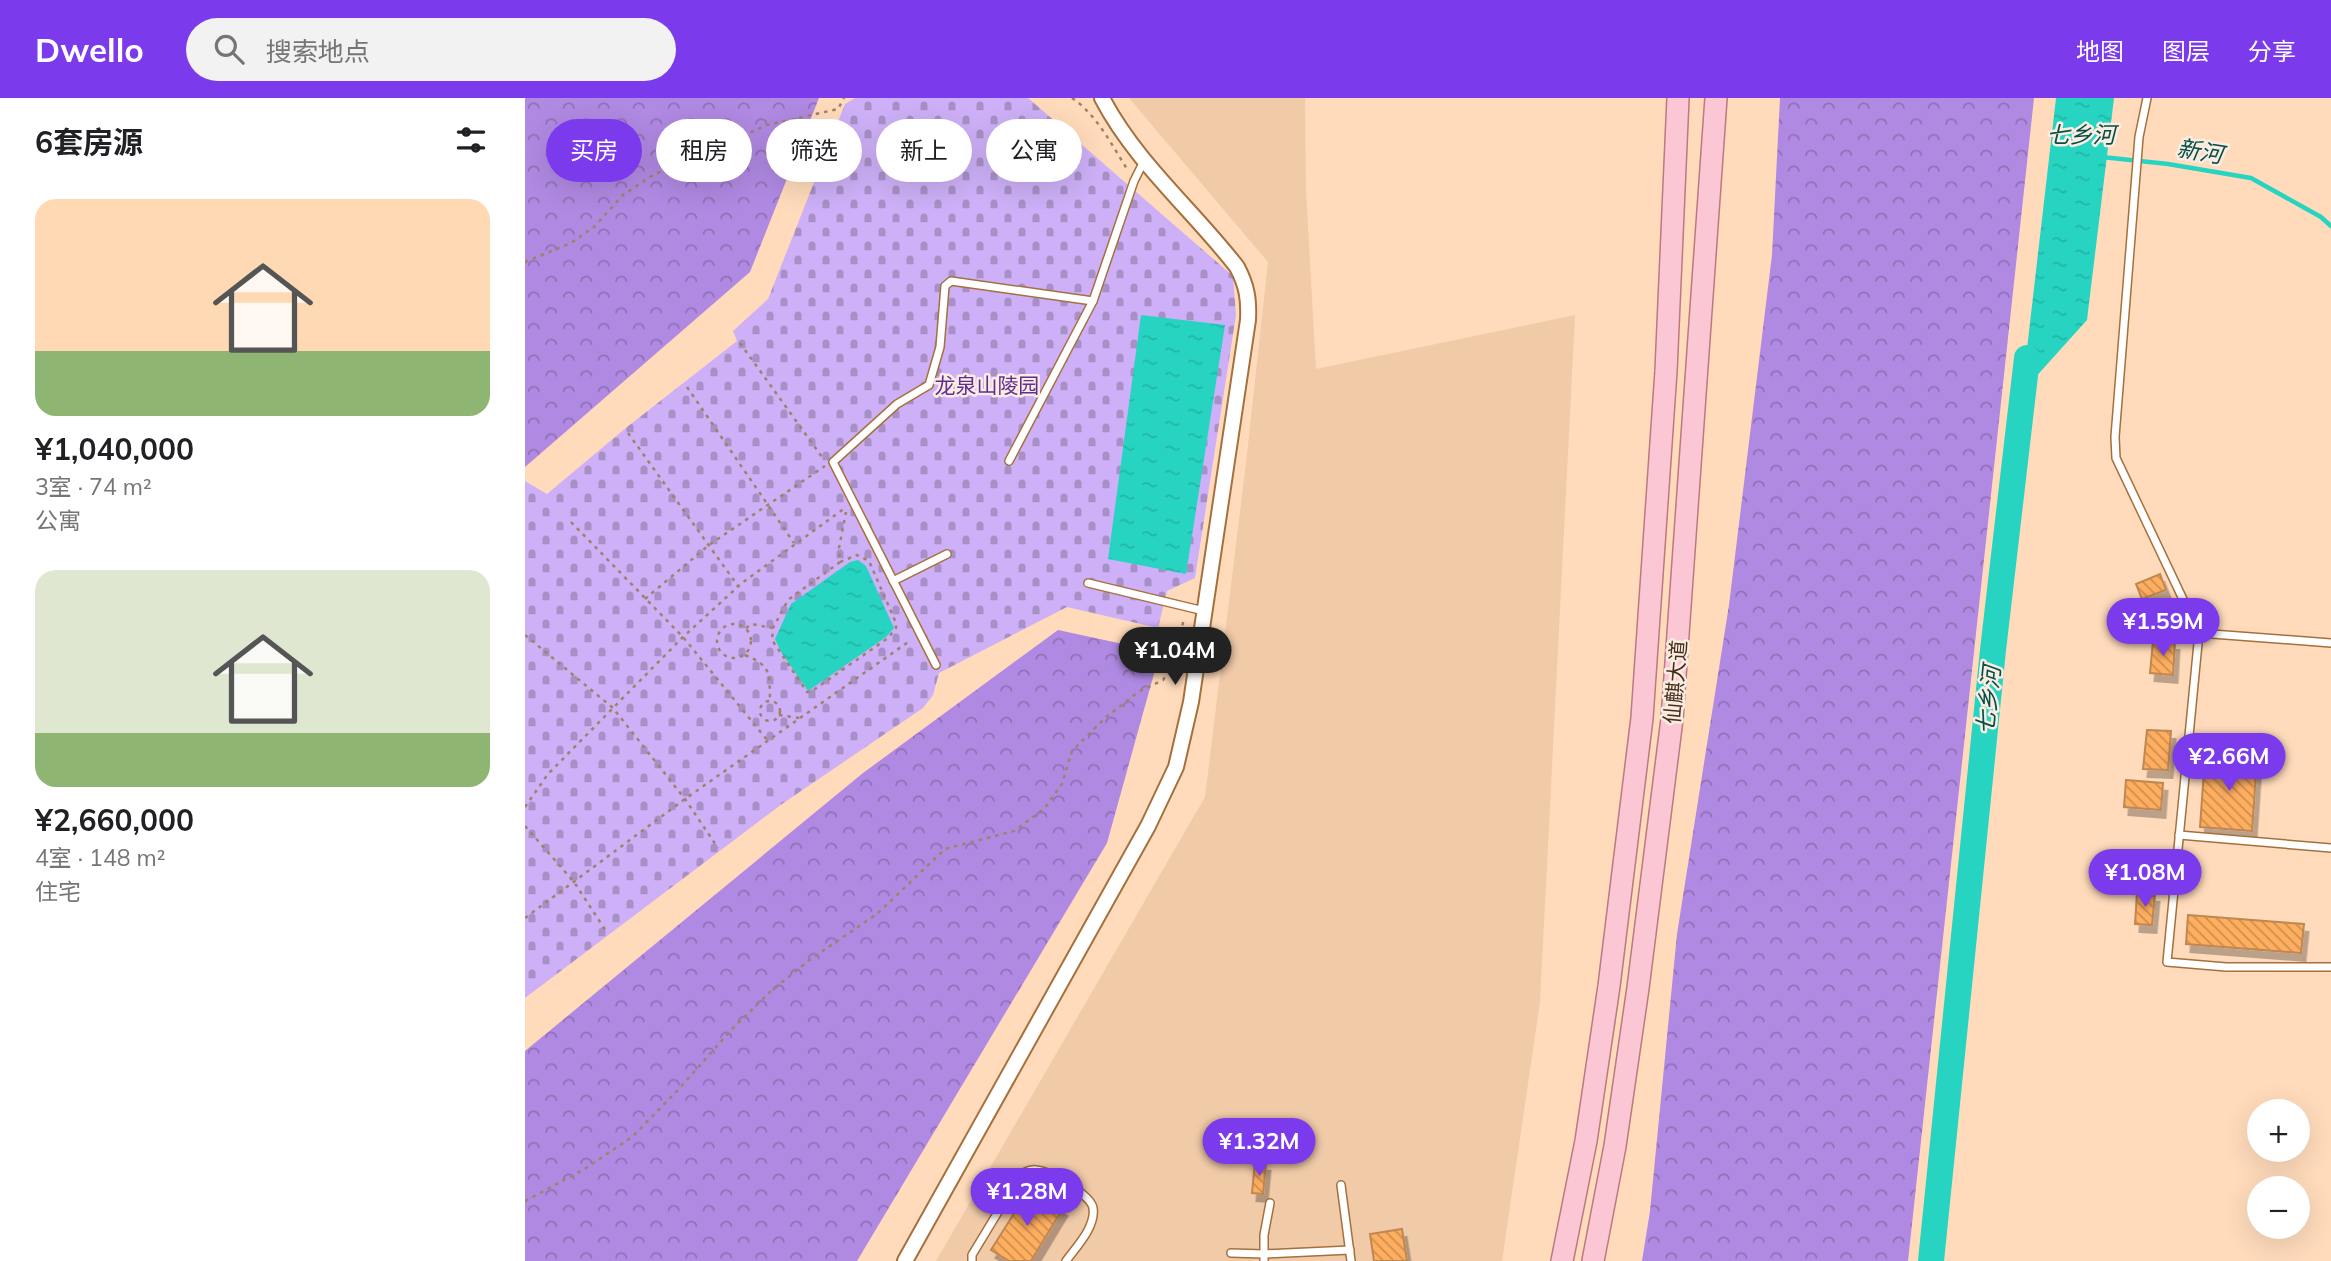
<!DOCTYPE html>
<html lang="zh">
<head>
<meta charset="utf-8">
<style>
  body { margin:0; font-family:Mulish,"Noto Sans SC",sans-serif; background:#f2f2f2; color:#202124; height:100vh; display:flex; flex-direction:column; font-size:26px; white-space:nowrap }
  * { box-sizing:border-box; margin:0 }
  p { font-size:23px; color:#757577 }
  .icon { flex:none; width:38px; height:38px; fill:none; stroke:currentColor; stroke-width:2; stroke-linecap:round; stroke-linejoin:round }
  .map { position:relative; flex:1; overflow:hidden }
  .drawer { display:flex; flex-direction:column; background:#fff; width:525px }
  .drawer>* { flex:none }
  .guide { position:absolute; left:21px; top:21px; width:665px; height:63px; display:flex; gap:14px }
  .tools { position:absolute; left:1722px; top:1001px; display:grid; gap:14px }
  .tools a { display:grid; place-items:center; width:63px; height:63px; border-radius:50%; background:#fff; box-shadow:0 7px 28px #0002; font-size:35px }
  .price { position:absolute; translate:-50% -60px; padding:0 16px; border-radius:24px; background:#7c3aed; color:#fff; font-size:23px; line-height:46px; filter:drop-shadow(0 2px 4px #0008) }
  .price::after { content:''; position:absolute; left:50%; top:42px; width:21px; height:16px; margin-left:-10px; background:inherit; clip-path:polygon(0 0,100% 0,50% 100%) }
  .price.active { background:#222; color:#fff }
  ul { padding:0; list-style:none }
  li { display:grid; align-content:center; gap:14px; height:371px; padding:0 35px }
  li span { display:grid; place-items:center; height:217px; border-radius:21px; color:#555 }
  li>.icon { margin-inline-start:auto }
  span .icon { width:126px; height:126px; fill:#fffc; stroke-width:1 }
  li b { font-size:30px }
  h2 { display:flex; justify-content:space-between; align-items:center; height:84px; padding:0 35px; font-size:30px }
  .chip { padding:0 24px; border-radius:32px; background:#fff; box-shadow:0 7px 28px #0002; font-size:24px; line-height:63px }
  .chip.active { background:#7c3aed; color:#fff }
  header { display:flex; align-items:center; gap:42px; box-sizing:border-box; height:98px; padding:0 35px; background:#7c3aed; color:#fff }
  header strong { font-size:33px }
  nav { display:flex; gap:38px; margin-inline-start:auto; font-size:24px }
  .search { width:490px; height:63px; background:#f2f2f2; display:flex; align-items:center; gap:18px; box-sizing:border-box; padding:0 24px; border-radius:38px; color:#757577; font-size:26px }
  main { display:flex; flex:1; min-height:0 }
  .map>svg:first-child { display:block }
</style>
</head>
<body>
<header>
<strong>Dwello</strong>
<div class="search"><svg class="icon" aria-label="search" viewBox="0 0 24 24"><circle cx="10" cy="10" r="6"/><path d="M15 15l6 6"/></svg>搜索地点</div>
<nav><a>地图</a><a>图层</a><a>分享</a></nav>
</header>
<main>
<section class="drawer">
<h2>6套房源<svg class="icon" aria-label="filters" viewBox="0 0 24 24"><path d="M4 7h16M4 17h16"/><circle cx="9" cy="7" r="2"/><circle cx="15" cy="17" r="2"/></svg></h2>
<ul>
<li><span style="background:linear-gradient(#ffd9b3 70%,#8fb573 0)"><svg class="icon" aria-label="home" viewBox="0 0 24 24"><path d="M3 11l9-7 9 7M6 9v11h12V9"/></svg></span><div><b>¥1,040,000</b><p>3室 · 74 m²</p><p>公寓</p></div></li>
<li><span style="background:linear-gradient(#dfe7d0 75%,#8fb573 0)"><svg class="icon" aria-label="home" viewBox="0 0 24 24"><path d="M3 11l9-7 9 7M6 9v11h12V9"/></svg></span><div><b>¥2,660,000</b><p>4室 · 148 m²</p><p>住宅</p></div></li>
</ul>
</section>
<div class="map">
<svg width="1806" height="1163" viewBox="0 0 1806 1163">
  <defs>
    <pattern id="forest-crowns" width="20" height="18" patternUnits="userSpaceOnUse" patternTransform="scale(1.75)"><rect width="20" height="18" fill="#b089e2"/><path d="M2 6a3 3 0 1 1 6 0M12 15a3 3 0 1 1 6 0" fill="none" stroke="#9170b6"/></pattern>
    <pattern id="cemetery-stones" width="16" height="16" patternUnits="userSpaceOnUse" patternTransform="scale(1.75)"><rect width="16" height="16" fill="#cdb0f7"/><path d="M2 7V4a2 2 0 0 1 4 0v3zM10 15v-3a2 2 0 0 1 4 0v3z" fill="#a890c7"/></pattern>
    <pattern id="water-ripples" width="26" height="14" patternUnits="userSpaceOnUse" patternTransform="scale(1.75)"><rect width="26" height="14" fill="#26d4c1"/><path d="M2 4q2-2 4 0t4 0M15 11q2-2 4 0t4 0" fill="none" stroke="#23b6a5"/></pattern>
    <pattern id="building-back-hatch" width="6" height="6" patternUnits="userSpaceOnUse" patternTransform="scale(1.75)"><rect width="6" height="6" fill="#feae5f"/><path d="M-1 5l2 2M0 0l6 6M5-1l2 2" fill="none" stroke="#cf8e4e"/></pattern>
    <filter id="shadow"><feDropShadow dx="4.5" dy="8" stdDeviation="0" flood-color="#0004"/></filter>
  </defs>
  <rect width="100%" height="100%" fill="#ffdbbb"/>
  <polygon fill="#f1caa8" points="604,0 780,0 781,92 791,271 1050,217 1015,904 977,1163 411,1163 680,699 721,365 743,164"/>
  <g fill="url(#forest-crowns)">
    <polygon points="0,0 294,0 225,174 0,369"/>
    <polygon points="1255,0 1509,0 1383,1163 1117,1163 1125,1113 1152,836 1204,507 1247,157"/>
    <polygon points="533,532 635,554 582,745 332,1163 0,1163 0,953 338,675"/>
  </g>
  <polygon fill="url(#cemetery-stones)" points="330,0 503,0 708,178 711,217 670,480 642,493 633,530 542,509 414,575 408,597 398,610 257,706 0,900 0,383 22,396 102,329 212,243 208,233 243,201 320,6"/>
  <g fill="url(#water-ripples)">
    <polygon points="1531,0 1589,0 1562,222 1497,294"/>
    <polygon points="616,217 700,227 661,476 583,461"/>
    <polygon points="333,462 341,468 369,530 361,539 283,593 256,554 250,541 266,506 325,464"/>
  </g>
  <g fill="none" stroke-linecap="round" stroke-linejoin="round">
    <polyline stroke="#26d4c1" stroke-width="4.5" points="1577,59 1643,66 1726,80 1796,119 1806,128"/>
    <polyline stroke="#26d4c1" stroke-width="26" points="1406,1163 1468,552 1502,260"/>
  </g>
  <g fill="url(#building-back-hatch)" stroke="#bf8753" stroke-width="2" filter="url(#shadow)">
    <polygon points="1635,476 1641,492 1617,501 1611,486"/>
    <polygon points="1628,543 1650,544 1648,577 1625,575"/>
    <polygon points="1622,632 1646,633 1643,672 1618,671"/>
    <polygon points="1680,658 1732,661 1727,733 1675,729"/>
    <polygon points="1601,682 1638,685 1636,712 1599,709"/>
    <polygon points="1616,753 1634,754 1632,781 1613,779"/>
    <polygon points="1612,795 1630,796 1627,827 1610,826"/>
    <polygon points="1663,817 1779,826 1776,855 1661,846"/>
    <polygon points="730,1064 741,1065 738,1096 727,1095"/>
    <polygon points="505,1090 538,1110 506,1163 484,1163 466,1152"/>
    <polygon points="877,1131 882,1163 849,1163 845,1136"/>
  </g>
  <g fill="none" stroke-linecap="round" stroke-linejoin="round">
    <g stroke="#a6703c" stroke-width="10">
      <g id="service">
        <polyline points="1622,0 1614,39 1590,339 1591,360 1674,535 1642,864 1701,869 1806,869"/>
        <polyline points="484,363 568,203 609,83 619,63"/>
        <polyline points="368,483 422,456"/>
        <polyline points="563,485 679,513"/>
        <polyline points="1674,535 1806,545"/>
        <polyline points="411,567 308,364 372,306 404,287 415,249 420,188 426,183 568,203"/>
        <polyline points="1654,737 1806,750"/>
        <polyline points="816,1087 826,1163"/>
        <polyline points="706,1155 739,1156 825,1152"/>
        <path d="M 447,1163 L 447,1157 L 496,1076 C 501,1074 505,1071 511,1072 C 525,1073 566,1097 568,1110 C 571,1129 551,1149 541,1163"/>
        <polyline points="739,1163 739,1137 745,1105"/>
      </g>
    </g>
    <g stroke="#a6703c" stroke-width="18">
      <path id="minor" d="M 380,1163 L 623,728 L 651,669 L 666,604 L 723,222 C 724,201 722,188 712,169 C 668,112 611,65 577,0"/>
    </g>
    <g stroke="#bb7980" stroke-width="24">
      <g id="primary">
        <polyline points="1037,1163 1061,1043 1084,888 1117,620 1141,273 1153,0"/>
        <polyline points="1068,1163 1090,1048 1113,890 1147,621 1191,0"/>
      </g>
    </g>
    <g stroke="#a08268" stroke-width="2.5" stroke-dasharray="3.5 5" stroke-linecap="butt">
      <path d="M 547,0 C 571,16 587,47 602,71"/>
      <polyline points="0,164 46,145 69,129 98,97 128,77 242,27 313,11 319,0"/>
      <polyline points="215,245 297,359"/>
      <polyline points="162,289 269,445"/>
      <polyline points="103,335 213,488"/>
      <polyline points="46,424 158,539 243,643"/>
      <polyline points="315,464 332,457 344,463 371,525 371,530 363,540 287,593 282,594 247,542 248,530 263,502 315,464 314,450 321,414"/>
      <polyline points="120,501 184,447 300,368"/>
      <circle cx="209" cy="543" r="17"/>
      <polyline points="221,530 227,526 247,530"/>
      <polyline points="0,537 88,610 160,701 193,750"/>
      <path d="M 220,557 C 248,569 244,576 245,603"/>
      <circle cx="245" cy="613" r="10"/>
      <polyline points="254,617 275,620"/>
      <polyline points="0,709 23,676 158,539 217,485 320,410"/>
      <polyline points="0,728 49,784 81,833"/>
      <polyline points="0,820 160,701 386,542"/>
      <polyline points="0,1103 58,1072 107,1039 152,993 208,930 245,894 283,863 352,816 420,751 489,733 519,711 537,686 547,653 580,620 613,594 638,582 651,562 659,519"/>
    </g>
    <use href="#service" stroke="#fff" stroke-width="7"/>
    <use href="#minor" stroke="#fff" stroke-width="14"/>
    <use href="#primary" stroke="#fcc7d4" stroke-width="21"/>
  </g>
  <g text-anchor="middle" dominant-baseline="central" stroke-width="5" stroke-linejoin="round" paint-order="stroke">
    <g font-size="21" fill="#612c95" stroke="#f9ede2">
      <text x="462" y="287">龙泉山陵园</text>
    </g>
    <g font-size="21" fill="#462e19" stroke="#f9ede2">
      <text transform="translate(1150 584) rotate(-85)">仙麒大道</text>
    </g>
    <g font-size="23" font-style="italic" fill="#064d46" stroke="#f9ede2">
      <text x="1556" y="36">七乡河</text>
      <text transform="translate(1675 53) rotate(9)">新河</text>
      <text transform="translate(1463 602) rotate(-84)">七乡河</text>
    </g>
  </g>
</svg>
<div class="tools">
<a>+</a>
<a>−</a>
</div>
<b class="price" style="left:1638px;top:560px">¥1.59M</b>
<b class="price active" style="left:650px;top:589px">¥1.04M</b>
<b class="price" style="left:1704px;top:695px">¥2.66M</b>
<b class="price" style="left:1620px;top:811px">¥1.08M</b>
<b class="price" style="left:734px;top:1080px">¥1.32M</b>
<b class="price" style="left:502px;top:1130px">¥1.28M</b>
<div class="guide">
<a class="chip active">买房</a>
<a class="chip">租房</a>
<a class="chip">筛选</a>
<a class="chip">新上</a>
<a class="chip">公寓</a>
</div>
</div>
</main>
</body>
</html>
